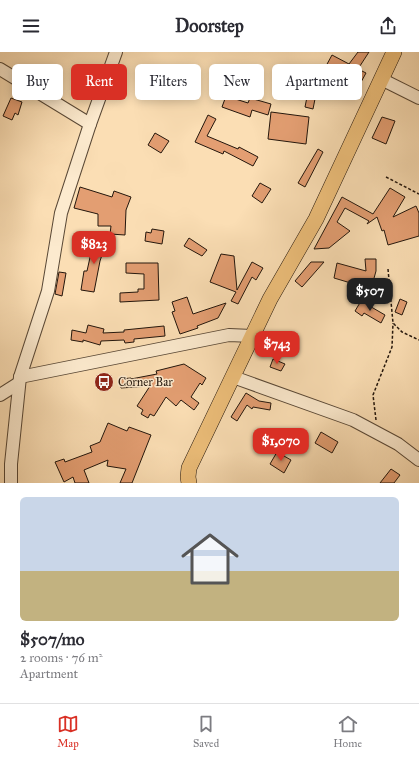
<!DOCTYPE html>
<html lang="en">
<head>
<meta charset="utf-8">
<style>
  body { margin:0; font-family:"IM FELL Great Primer",serif; background:#f7f7f7; color:#2b2b33; height:100vh; display:flex; flex-direction:column; font-size:15px; white-space:nowrap }
  * { box-sizing:border-box; margin:0 }
  p { font-size:13px; color:#7c7c81 }
  .icon { flex:none; width:22px; height:22px; fill:none; stroke:currentColor; stroke-width:2; stroke-linecap:round; stroke-linejoin:round }
  .map { position:relative; height:431px; overflow:hidden }
  .panel { display:flex; flex-direction:column; background:#fff; flex:1 }
  .panel>* { flex:none }
  .guide { position:absolute; left:12px; top:12px; width:395px; height:36px; display:flex; gap:8px }
  .price { position:absolute; translate:-50% -34px; padding:0 9px; border-radius:8px; background:#d93025; color:#fff; font-size:13px; line-height:26px; filter:drop-shadow(0 1px 2px #0008) }
  .price::after { content:''; position:absolute; left:50%; top:24px; width:12px; height:9px; margin-left:-6px; background:inherit; clip-path:polygon(0 0,100% 0,50% 100%) }
  .price.on { background:#222; color:#fff }
  ul { padding:0; list-style:none }
  li { display:grid; align-content:center; gap:8px; height:212px; padding:0 20px }
  li+li { border-top:1px solid #e1e1e2 }
  li span { display:grid; place-items:center; height:124px; border-radius:6px; color:#555 }
  li>.icon { margin-inline-start:auto }
  span .icon { width:72px; height:72px; fill:#fffc; stroke-width:1 }
  li b { font-size:17px }
  .tag { padding:0 14px; border-radius:6px; background:#fff; box-shadow:0 2px 10px #0003; font-size:14px; line-height:36px }
  .tag.on { background:#d93025; color:#fff }
  header { display:flex; justify-content:space-between; align-items:center; height:52px; padding:0 20px; background:#fff; font-size:18px; font-weight:800 }
  .tab-bar { display:flex; justify-content:space-around; align-items:center; height:56px; border-top:1px solid #e1e1e2; background:#fff; font-size:11px; color:#7c7c81 }
  .tab-bar a { display:grid; justify-items:center; gap:2px }
  .tab-bar .on { color:#d93025 }
  .map>svg:first-child { display:block }
</style>
</head>
<body>
<header><svg class="icon" aria-label="menu" viewBox="0 0 24 24"><path d="M4 6h16M4 12h16M4 18h16"/></svg>Doorstep<svg class="icon" aria-label="share" viewBox="0 0 24 24"><path d="M12 15V3M7 8l5-5 5 5M5 13v7h14v-7"/></svg></header>
<div class="map">
<svg width="419" height="431" viewBox="0 0 419 431">
  <rect width="100%" height="100%" fill="#fbdeb4"/>
  <filter id="stains"><feTurbulence type="fractalNoise" baseFrequency=".005" numOctaves="4"/><feColorMatrix values="0 0 0 0 .2 0 0 0 0 .09 0 0 0 0 .02 0 0 0 .5 -.17"/></filter>
  <radialGradient id="worn" r=".72"><stop offset=".6" stop-color="#630" stop-opacity="0"/><stop offset="1" stop-color="#630" stop-opacity=".3"/></radialGradient>
  <g fill="#e39e72" stroke="#23160c">
    <polygon points="358,0 369,0 358,17 366,21 360,32 326,14 332,3 349,12"/>
    <polygon points="148,15 159,23 150,36 142,30 147,23 144,21"/>
    <polygon points="309,35 317,37 313,57 305,55"/>
    <polygon points="226,44 248,51 250,46 271,52 268,63 252,58 250,65 222,55"/>
    <polygon points="11,46 22,50 18,63 15,61 12,68 3,64"/>
    <polygon points="271,60 309,65 306,92 268,87"/>
    <polygon points="208,63 216,67 207,84 238,97 239,95 258,105 253,114 224,99 223,102 195,90"/>
    <polygon points="382,65 395,69 386,92 372,86"/>
    <polygon points="155,81 169,89 161,101 148,93"/>
    <polygon points="318,97 323,100 305,135 298,131"/>
    <polygon points="260,131 271,137 262,151 252,144"/>
    <polygon points="80,135 112,145 114,139 131,145 126,158 125,183 110,182 111,174 98,174 98,162 74,156"/>
    <polygon points="390,136 405,145 393,165 416,154 419,161 419,184 388,193 384,178 382,179 377,165 367,172 369,169 345,156 337,170 350,179 329,196 314,197 342,145 373,162"/>
    <polygon points="152,177 164,179 162,192 145,189 146,180 151,181"/>
    <polygon points="189,186 207,198 202,204 184,194"/>
    <polygon points="91,188 110,193 108,202 103,200 100,209 94,240 81,238 84,219 87,219 91,201 87,200"/>
    <polygon points="221,202 234,204 237,238 252,210 263,216 256,228 252,225 238,252 231,249 236,240 210,230"/>
    <polygon points="365,207 376,207 376,219 371,237 334,226 337,211 366,219"/>
    <polygon points="311,210 324,210 302,235 295,229"/>
    <polygon points="126,211 158,211 159,248 120,250 120,241 138,240 138,237 144,237 144,222 126,221"/>
    <polygon points="59,220 66,221 62,244 55,242"/>
    <polygon points="187,245 193,262 226,251 218,266 197,274 198,276 180,282 172,260 175,259 172,250"/>
    <polygon points="400,247 407,250 402,263 395,260"/>
    <polygon points="361,249 385,263 381,271 364,261 362,264 355,259"/>
    <polygon points="88,273 104,277 103,281 124,280 124,278 164,274 165,284 134,287 134,290 125,291 124,288 101,289 100,293 83,288 83,290 71,288 72,278 86,281"/>
    <polygon points="273,307 285,312 281,319 270,315"/>
    <polygon points="184,312 206,326 202,333 200,331 191,345 199,351 194,358 181,348 176,354 166,345 154,364 150,362 148,366 141,362 143,358 137,354 150,334 121,336 120,327 131,326 131,327 157,322 156,319"/>
    <polygon points="246,341 259,349 271,351 270,358 253,355 252,357 247,353 237,369 231,365"/>
    <polygon points="108,371 127,379 129,375 151,383 132,431 120,431 126,417 107,414 108,408 84,418 89,431 75,431 73,425 64,430 55,410 64,407 65,410 92,400 90,394 100,390"/>
    <polygon points="321,380 338,390 332,401 315,391"/>
    <polygon points="277,400 291,408 284,421 270,412"/>
    <polygon points="391,417 400,423 394,431 380,431"/>
  </g>
  <g fill="none" stroke-linecap="round" stroke-linejoin="round">
    <g stroke="#594836" stroke-width="14">
      <g id="minor">
        <polyline points="0,17 90,72"/>
        <polyline points="381,27 419,46"/>
        <polyline points="20,325 229,283 252,284"/>
        <polyline points="233,325 353,368 398,392 419,408"/>
        <polyline points="0,343 19,331"/>
        <polyline points="11,431 11,412 20,325 48,239 61,161 90,72 116,0"/>
      </g>
    </g>
    <g stroke="#23160c" stroke-width="16">
      <polyline id="major" points="189,431 188,425 189,416 270,247 316,167 394,0"/>
    </g>
    <g stroke="#23160c" stroke-width="1.5" stroke-dasharray="3 2" stroke-linecap="butt">
      <polyline points="386,125 419,142"/>
      <polyline points="388,217 393,271 402,280 419,288"/>
      <polyline points="376,368 373,343 392,295 393,271"/>
    </g>
    <use href="#minor" stroke="#fceace" stroke-width="12"/>
    <use href="#major" stroke="#eebf7a" stroke-width="15"/>
  </g>
  <defs>
    <g id="bus-disc" transform="scale(1)"><circle r="9.5" fill="#8f2418" stroke="#fceace"/><path d="M-5-6H5V4H4V6H2V4H-2V6H-4V4H-5ZM-3.5-4V0h7V-4ZM-3.5 1.2v1.5H-2V1.2ZM2 1.2v1.5H3.5V1.2Z" fill="#fff"/></g>
  </defs>
  <g fill-rule="evenodd">
    <use href="#bus-disc" x="104" y="330"/>
  </g>
  <g text-anchor="middle" dominant-baseline="central" stroke-width="3" stroke-linejoin="round" paint-order="stroke">
    <g font-size="12" fill="#23160c" stroke="#fceace" text-anchor="start">
      <text x="118" y="330">Corner Bar</text>
    </g>
  </g>
  <rect width="100%" height="100%" filter="url(#stains)"/>
  <rect width="100%" height="100%" fill="url(#worn)"/>
</svg>
<b class="price" style="left:94px;top:213px">$823</b>
<b class="price on" style="left:370px;top:260px">$507</b>
<b class="price" style="left:277px;top:313px">$743</b>
<b class="price" style="left:281px;top:410px">$1,070</b>
<div class="guide">
<a class="tag">Buy</a>
<a class="tag on">Rent</a>
<a class="tag">Filters</a>
<a class="tag">New</a>
<a class="tag">Apartment</a>
</div>
</div>
<section class="panel">
<ul>
<li><span style="background:linear-gradient(#c9d6e8 60%,#c2b280 0)"><svg class="icon" aria-label="home" viewBox="0 0 24 24"><path d="M3 11l9-7 9 7M6 9v11h12V9"/></svg></span><div><b>$507/mo</b><p>2 rooms · 76 m²</p><p>Apartment</p></div></li>
</ul>
</section>
<nav class="tab-bar">
<a class="on"><svg class="icon" aria-label="map" viewBox="0 0 24 24"><path d="M3 6l6-2 6 2 6-2v14l-6 2-6-2-6 2zM9 4v14M15 6v14"/></svg>Map</a>
<a><svg class="icon" aria-label="saved" viewBox="0 0 24 24"><path d="M7 4h10v16l-5-4-5 4z"/></svg>Saved</a>
<a><svg class="icon" aria-label="home" viewBox="0 0 24 24"><path d="M3 11l9-7 9 7M6 9v11h12V9"/></svg>Home</a>
</nav>
</body>
</html>
